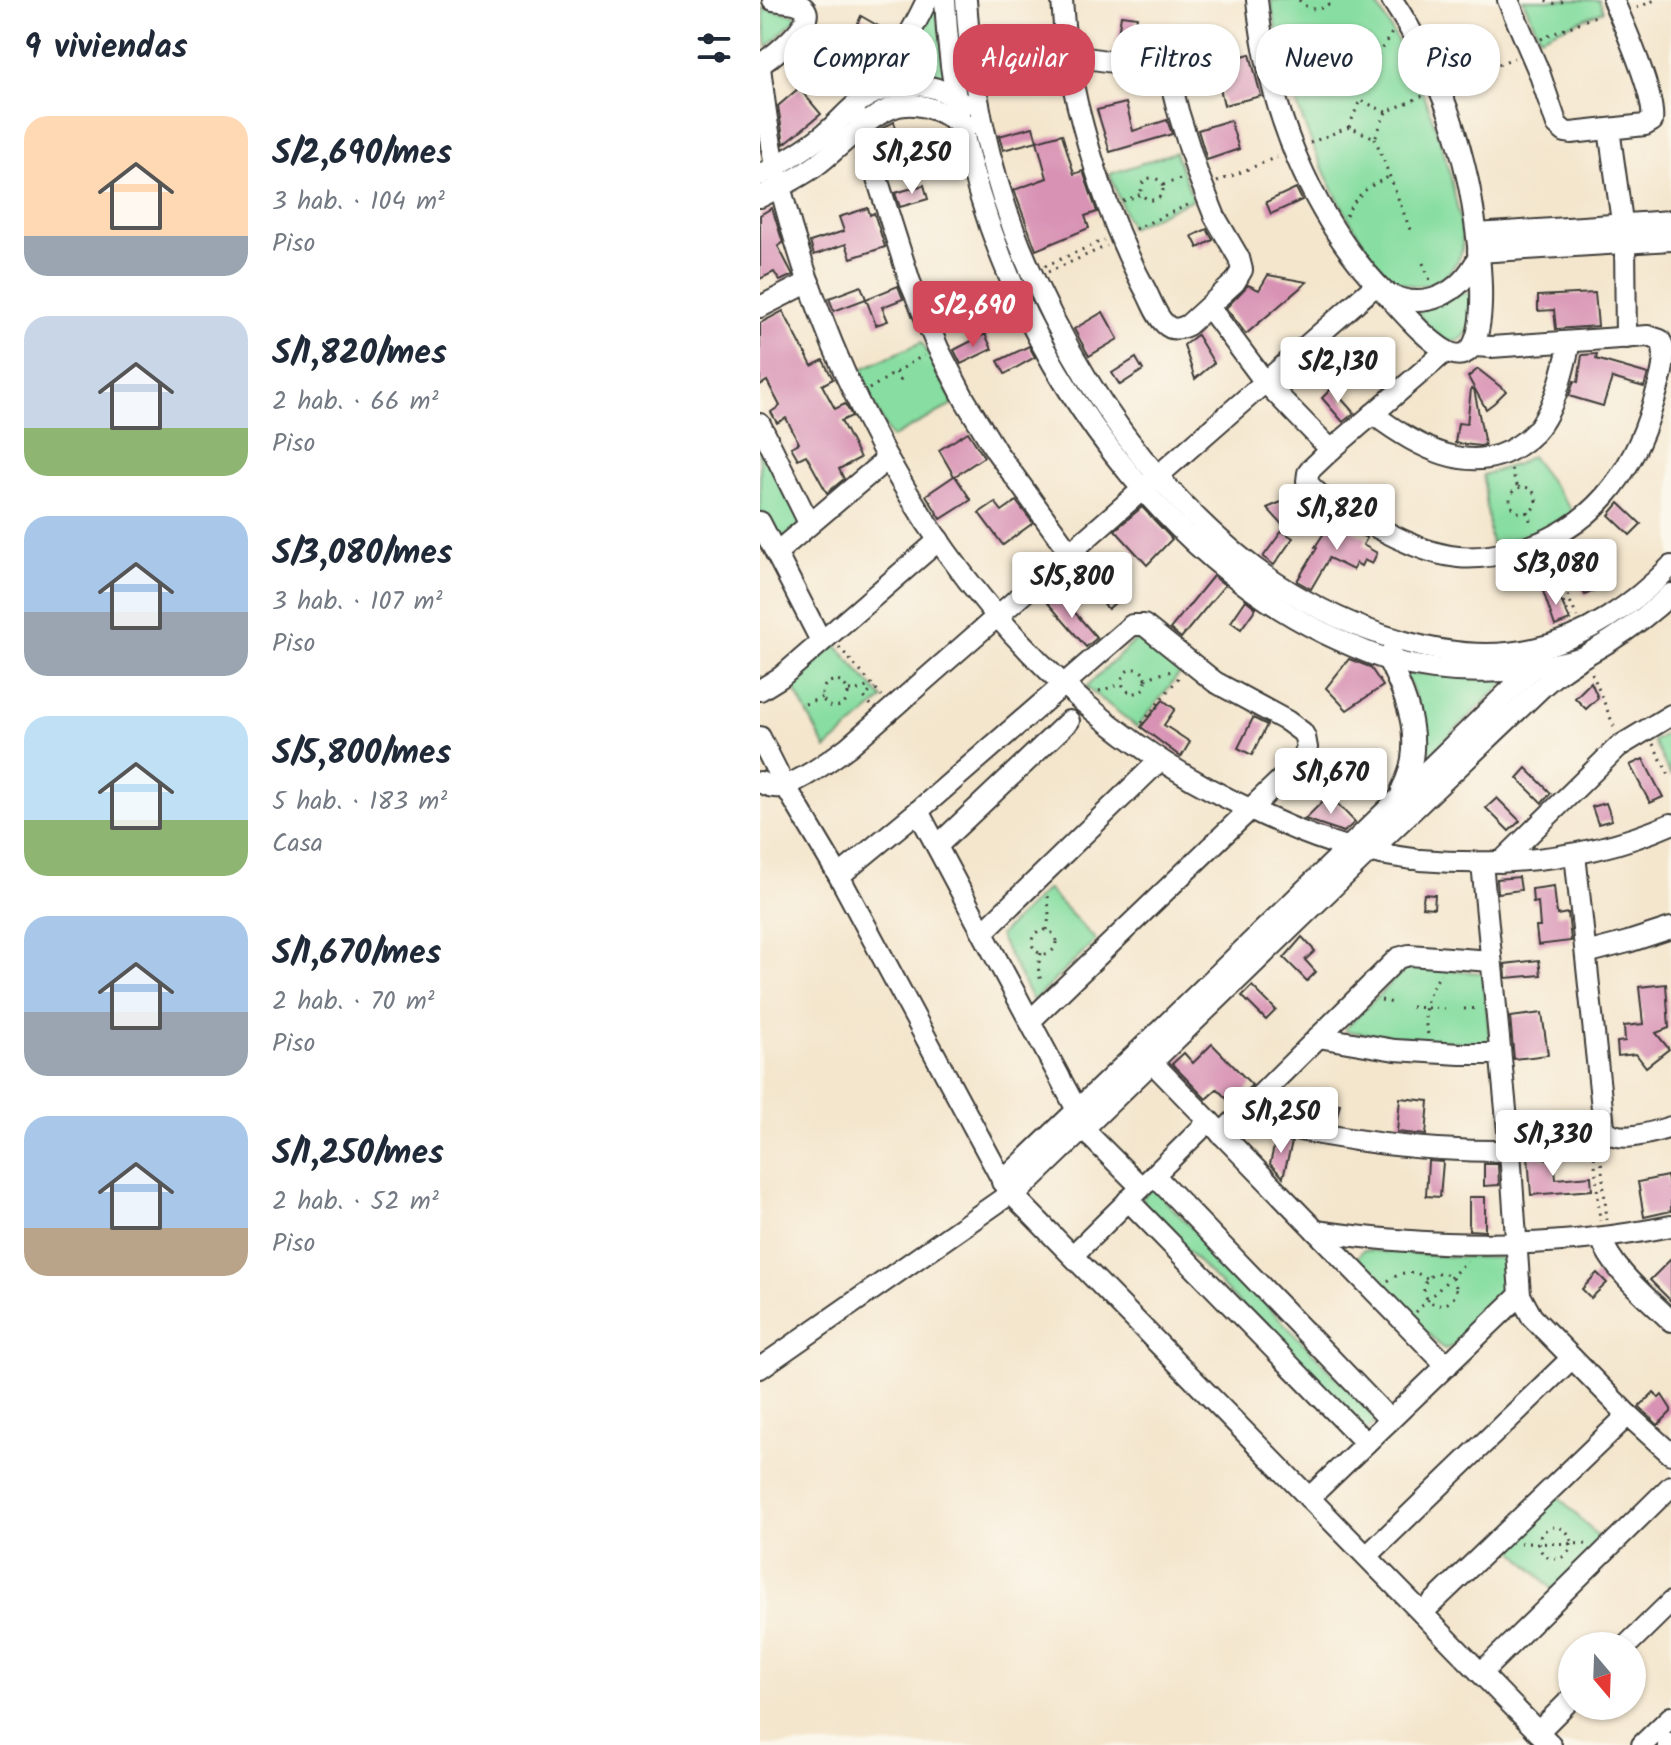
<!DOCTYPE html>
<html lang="es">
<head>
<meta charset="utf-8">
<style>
  body { margin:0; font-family:Kalam,sans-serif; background:#f2f2f3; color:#1f2937; height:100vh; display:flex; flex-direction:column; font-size:30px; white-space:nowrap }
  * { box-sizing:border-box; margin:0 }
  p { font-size:26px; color:#747a83 }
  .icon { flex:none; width:44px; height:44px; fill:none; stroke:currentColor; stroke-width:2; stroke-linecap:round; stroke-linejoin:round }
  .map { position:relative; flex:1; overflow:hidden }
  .drawer { display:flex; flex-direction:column; background:#fff; width:760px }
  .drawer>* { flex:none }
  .hud { position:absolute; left:24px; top:24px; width:760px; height:72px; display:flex; gap:16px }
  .needle { width:52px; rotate:161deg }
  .buttons { position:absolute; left:798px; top:1632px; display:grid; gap:16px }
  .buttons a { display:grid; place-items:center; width:88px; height:88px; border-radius:50%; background:#fff; box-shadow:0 2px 6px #0004; font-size:40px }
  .price { position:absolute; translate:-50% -68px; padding:0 18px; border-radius:8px; background:#fff; color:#222; font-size:26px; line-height:52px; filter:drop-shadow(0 2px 4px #0008) }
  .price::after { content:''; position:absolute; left:50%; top:48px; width:24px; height:18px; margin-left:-12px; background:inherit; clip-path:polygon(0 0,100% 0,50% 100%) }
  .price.active { background:#d1495b; color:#fff }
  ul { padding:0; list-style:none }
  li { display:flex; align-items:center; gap:24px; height:200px; padding:0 24px }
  li span { display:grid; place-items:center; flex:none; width:224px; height:160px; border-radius:24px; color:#555 }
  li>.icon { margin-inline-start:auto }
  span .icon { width:96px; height:96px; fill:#fffc; stroke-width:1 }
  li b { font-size:34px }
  h2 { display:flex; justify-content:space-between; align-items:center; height:96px; padding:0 24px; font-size:34px }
  .pill { padding:0 28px; border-radius:32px; background:#fff; box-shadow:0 2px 6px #0004; font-size:28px; line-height:72px }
  .pill.active { background:#d1495b; color:#fff }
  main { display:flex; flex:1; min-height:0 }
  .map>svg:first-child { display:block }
</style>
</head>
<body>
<main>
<section class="drawer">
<h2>9 viviendas<svg class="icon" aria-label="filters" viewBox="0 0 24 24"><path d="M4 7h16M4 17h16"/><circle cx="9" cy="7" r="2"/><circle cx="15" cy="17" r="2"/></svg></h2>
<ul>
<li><span style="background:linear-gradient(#ffd9b3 75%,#9aa5b1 0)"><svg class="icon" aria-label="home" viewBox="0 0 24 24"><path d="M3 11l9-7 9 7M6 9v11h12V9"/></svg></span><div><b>S/2,690/mes</b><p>3 hab. · 104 m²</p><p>Piso</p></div></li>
<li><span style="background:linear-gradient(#c9d6e8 70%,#8fb573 0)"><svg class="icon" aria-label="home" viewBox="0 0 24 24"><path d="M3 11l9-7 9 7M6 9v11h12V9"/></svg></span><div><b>S/1,820/mes</b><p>2 hab. · 66 m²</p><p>Piso</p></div></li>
<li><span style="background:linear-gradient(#a9c7e8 60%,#9aa5b1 0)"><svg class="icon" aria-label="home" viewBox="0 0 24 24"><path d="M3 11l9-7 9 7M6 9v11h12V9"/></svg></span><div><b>S/3,080/mes</b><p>3 hab. · 107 m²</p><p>Piso</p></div></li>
<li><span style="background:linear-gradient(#bfe0f5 65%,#8fb573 0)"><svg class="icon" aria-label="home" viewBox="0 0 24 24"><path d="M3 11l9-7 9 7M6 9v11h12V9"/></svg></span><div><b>S/5,800/mes</b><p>5 hab. · 183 m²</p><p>Casa</p></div></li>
<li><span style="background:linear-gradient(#a9c7e8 60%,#9aa5b1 0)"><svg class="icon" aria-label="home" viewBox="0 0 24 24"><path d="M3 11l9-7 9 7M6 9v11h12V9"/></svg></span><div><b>S/1,670/mes</b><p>2 hab. · 70 m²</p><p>Piso</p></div></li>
<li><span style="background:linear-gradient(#a9c7e8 70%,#b9a48a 0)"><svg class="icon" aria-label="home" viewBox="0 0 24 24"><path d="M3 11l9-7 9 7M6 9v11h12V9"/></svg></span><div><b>S/1,250/mes</b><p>2 hab. · 52 m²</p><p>Piso</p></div></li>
</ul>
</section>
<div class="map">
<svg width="911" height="1745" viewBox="0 0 911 1745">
  <rect width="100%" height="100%" fill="#fbf7ec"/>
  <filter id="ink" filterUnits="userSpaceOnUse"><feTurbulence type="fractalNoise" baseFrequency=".0125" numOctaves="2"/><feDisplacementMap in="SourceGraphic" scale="16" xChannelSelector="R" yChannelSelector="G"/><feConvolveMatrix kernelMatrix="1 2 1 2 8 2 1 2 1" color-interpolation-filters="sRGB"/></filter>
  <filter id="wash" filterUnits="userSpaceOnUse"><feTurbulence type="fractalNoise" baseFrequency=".006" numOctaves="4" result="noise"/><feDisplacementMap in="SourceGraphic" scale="32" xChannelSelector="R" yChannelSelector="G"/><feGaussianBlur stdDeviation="1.8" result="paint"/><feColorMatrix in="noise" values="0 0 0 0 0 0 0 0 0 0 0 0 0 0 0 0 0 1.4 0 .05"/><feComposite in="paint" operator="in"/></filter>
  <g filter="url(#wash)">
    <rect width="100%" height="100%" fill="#f4e6cd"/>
    <g fill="#88dea2" stroke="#527d5f" stroke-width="2">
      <polygon points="175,0 188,82 136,79 134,77 148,55"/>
      <path d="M 511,0 L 614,0 C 653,63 682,129 696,202 C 699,216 704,235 702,250 C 700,260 693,268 686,275 C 675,284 660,288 646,284 C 624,279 611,254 600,237 C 564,180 539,119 522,54 C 518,36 513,18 511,0 Z"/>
      <polygon points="763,0 839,0 843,11 780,37"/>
      <polygon points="3,8 36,15 36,19 7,47"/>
      <polygon points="415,152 433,199 370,228 350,174"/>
      <path d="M 705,292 L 710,295 C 714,310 711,350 686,340 C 675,336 666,322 658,314 L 660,310 Z"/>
      <polygon points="162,342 194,404 131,438 97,371"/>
      <polygon points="0,435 43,522 17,544 0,509"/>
      <path d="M 771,456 L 813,512 C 787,528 762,539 731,544 L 723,475 L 757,464 Z"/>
      <polygon points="377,639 421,672 377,727 326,687"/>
      <polygon points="76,645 123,699 66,749 32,684"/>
      <path d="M 644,673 L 749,678 L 662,762 C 667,728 660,702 644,673 Z"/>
      <polygon points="911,731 911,776 893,741"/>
      <polygon points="287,889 336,940 273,1001 239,936"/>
      <polygon points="646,968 723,973 730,1043 665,1041 586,1031 585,1029"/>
      <path d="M 394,1189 L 618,1420 L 606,1432 L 383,1206 C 382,1195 384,1193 394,1189 Z"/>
      <polygon points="603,1250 697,1257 748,1258 751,1291 693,1346 685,1349 681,1347 596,1259"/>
      <polygon points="798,1496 843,1542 793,1590 748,1545"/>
    </g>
    <g id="blocks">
      <g fill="#d892b4">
        <polygon points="361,15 377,17 371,50 356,48"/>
        <polygon points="101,16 134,35 123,52 93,34"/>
        <polygon points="490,54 501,96 464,105 454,63"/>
        <polygon points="39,88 61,114 24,144 18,106"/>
        <polygon points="366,103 373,131 407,120 412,134 350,152 337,110"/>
        <polygon points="470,120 479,149 447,160 438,130"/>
        <polygon points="134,122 146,157 127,163 121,142 119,142 116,132"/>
        <polygon points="273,127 277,141 243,150 239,136"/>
        <polygon points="302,134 314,174 323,171 337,212 325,216 329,228 276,250 254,190 287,178 277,141"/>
        <polygon points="164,185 168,199 140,207 135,193"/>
        <polygon points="536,188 542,200 511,214 506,202"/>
        <polygon points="12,208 23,243 18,246 33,275 20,281 14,272 0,279 0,215"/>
        <polygon points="108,208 110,215 114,213 125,247 91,258 86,244 54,255 50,242 84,231 79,217"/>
        <polygon points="447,229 453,240 438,248 432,236"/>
        <polygon points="508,275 547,282 486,334 466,308 488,285 499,290"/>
        <polygon points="101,286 106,299 74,311 69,298"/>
        <polygon points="138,286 143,299 122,307 128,321 116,325 106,299"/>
        <polygon points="835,293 838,326 796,329 794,310 778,311 778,296"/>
        <polygon points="247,303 255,320 225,334 217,317"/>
        <polygon points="23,311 52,366 63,360 73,379 62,385 75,409 85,404 92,416 81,421 100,458 79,469 84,479 67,493 46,455 38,459 31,447 39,443 26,418 17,423 11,412 20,406 7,381 0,385 0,323"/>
        <polygon points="343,312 358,339 329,356 314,329"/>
        <polygon points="225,334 232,349 201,364 194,350"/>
        <polygon points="437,335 454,363 435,379 424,345"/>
        <polygon points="269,346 275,357 245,374 238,361"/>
        <polygon points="837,354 836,359 888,374 884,387 852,378 843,406 809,396 814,381 818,382 822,355"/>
        <polygon points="376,358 383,370 360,385 352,373"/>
        <polygon points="607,362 619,376 608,386 596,372"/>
        <polygon points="718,369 746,391 734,403 726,409 708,377"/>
        <polygon points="572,388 594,413 583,422 562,398"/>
        <polygon points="711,389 714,389 725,445 720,446 695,443 698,423 707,424"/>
        <polygon points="208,432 224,457 195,476 211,500 181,519 166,495 194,476 179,450"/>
        <polygon points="536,496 548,504 528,531 507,508"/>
        <polygon points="256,501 273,523 243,545 219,513 235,502 242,511"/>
        <polygon points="859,503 881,524 870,535 849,515"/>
        <polygon points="382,507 412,539 387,565 355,530"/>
        <polygon points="573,519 584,526 584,527 607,538 603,545 617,553 612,564 604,560 601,566 596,563 593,570 569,558 551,589 537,581 557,548 555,547"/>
        <polygon points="522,531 533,538 514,565 503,557"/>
        <polygon points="829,574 837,589 825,595 818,580"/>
        <polygon points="354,575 369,591 348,609 334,592"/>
        <polygon points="453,576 465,585 421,638 410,629"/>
        <polygon points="795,587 810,620 795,626 783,591"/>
        <polygon points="297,592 337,638 326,647 287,602"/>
        <polygon points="486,600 496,608 481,629 471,622"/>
        <polygon points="589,659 610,667 623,686 587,710 566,688"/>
        <polygon points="831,682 838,698 826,709 815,698"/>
        <polygon points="403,700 415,709 404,725 430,742 421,757 381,727"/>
        <polygon points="493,718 507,725 492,755 478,748"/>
        <polygon points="559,754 591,762 578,788 550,767"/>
        <polygon points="883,759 903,797 890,803 870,765"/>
        <polygon points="766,768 791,793 782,803 757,778"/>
        <polygon points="569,795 595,822 584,832 545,819"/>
        <polygon points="737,798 760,821 749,831 726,808"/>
        <polygon points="846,803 852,820 838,824 832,807"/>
        <polygon points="759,877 761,890 738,893 737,879"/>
        <polygon points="794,886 797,915 808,913 811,941 778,945 776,927 780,927 778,902 773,903 772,889"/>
        <polygon points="664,894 675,895 674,908 662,907"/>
        <polygon points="542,937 555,951 545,960 556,972 547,981 524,958"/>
        <polygon points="779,960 781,975 746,978 745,964"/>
        <polygon points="906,984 909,1028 896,1033 909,1049 886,1067 876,1054 858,1056 857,1042 865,1041 864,1026 883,1024 879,987"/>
        <polygon points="492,986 516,1010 506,1020 482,996"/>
        <polygon points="782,1013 788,1055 754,1059 750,1017"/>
        <polygon points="452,1044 492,1085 472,1104 457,1089 446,1099 412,1064 424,1053 433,1063"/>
        <polygon points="640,1098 669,1101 666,1135 637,1132"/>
        <polygon points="564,1101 580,1104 577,1116 562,1114"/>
        <polygon points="516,1138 532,1142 523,1177 510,1164"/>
        <polygon points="782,1155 782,1159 794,1158 796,1179 831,1176 832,1190 771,1195 768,1156"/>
        <polygon points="668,1161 683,1162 680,1197 666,1196"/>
        <polygon points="724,1164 738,1164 739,1185 724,1186"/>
        <polygon points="907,1176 911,1194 911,1211 884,1217 878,1182"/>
        <polygon points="709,1197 725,1197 725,1231 709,1230"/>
        <polygon points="911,1259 911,1301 890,1280"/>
        <polygon points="837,1273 847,1283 831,1298 822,1289"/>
        <polygon points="894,1392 899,1398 902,1395 911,1409 911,1412 898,1425 879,1407"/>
      </g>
    </g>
  </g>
  <g filter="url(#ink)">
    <use href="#blocks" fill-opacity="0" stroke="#3c3a37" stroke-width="2"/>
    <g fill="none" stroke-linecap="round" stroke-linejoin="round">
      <g stroke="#3c3a37" stroke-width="24">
        <g id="minor">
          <path d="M 185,0 C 189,87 210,177 242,259 C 301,407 417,560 562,632 C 583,642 606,653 629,660 C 691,677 758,675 820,658"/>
          <path d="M 206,0 C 212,98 235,196 277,285 C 314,365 363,442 424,505 C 452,534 483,562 516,583 C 587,629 688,668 773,649 C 826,638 874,604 911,566"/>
          <path d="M 302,0 C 304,35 309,69 317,103 C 333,168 355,234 387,293 C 392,303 397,317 405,324 C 412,331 420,329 428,325 L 475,282 L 482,270 L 479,258 L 455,217 L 437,172 L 418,111 L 410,79 L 405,72 L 397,69 L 308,55"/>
          <path d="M 497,0 C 508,106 549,215 624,292 C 644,313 661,335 686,351 C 745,382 713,204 708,181 C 703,159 697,137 690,116 C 675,75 656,36 632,0"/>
          <path d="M 748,0 L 779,72 L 797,125 L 805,132 L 811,133 L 885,125 L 892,121 C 896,97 864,25 853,0"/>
          <path d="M 0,65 C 11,57 58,22 44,8 C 38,1 22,2 13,0"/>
          <path d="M 0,67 C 5,107 10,147 20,186 C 85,443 243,698 492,810 C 523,824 554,839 588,847 C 609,852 631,856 653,859"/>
          <path d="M 107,94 C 132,66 151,34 167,0"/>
          <polyline points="98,118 150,282 178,348 205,400 236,451 310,553"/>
          <polyline points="849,129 865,243 866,338"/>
          <path d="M 0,175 C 22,163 43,151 63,135 C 76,125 86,112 99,102 C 122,85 157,80 182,91 C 190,95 197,100 204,104"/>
          <path d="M 0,197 C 18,188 37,179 54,167 C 80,149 115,106 146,105 C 158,104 171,108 182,113 C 192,118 199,126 210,125"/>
          <polyline points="717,234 911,221"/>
          <polyline points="718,252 911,240"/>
          <path d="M 627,293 C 665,313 700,293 718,258"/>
          <polyline points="0,307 49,282"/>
          <polyline points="449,307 505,382 571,450"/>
          <path d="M 686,351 L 571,450 L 552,468 L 548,473 L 547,481 C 556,498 594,516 612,525 C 639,539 667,554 698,557 C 718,559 739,555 758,550 C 831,530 873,474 893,404 C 898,387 910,355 900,340 L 888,336 L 731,347 L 713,346"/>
          <path d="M 613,414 C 654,445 711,479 759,445 C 770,438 779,429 785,418 C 798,395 804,368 810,342"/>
          <polyline points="0,424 49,523"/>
          <polyline points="0,522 61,641"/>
          <polyline points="16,553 127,459"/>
          <path d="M 631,652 L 628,660 C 649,701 665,745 642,789"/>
          <polyline points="0,690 21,677 179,540"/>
          <polyline points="0,737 19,775 79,876 247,1189 791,1745"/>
          <path d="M 0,782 C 6,785 11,788 19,787 C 38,784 72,759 88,747 L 616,285"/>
          <polyline points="158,811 317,1110 323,1129 381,1187"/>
          <polyline points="177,846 309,721"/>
          <path d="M 815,854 L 844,1127 C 855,1146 893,1132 911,1127"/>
          <path d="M 660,860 C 745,867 832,859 911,824"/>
          <polyline points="741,862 858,747 911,715"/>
          <polyline points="722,863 750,1151 760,1295 772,1317 868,1415 911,1454"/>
          <polyline points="79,876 158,811 372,625 384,625 455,682 527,721 542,732 545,737 547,748 544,754 535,766 270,1021"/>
          <polyline points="223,932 400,760"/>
          <polyline points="826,953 868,942 911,928"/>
          <polyline points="558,1037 635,1050 700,1054 740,1054"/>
          <polyline points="383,1053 687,1366"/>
          <path d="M 479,1116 C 568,1139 657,1152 750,1151"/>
          <polyline points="461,1134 638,958 649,955 731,961"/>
          <polyline points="394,1175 630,1420"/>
          <polyline points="242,1182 380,1050 774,667"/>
          <path d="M 254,1196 L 609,852 L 785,684 C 805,666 827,655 850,641 C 872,627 892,612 911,594"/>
          <polyline points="368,1200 606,1443"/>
          <path d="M 556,1231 C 674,1248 794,1250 911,1226"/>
          <path d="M 841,1238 C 852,1270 887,1297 911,1321"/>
          <polyline points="313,1255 449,1121"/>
          <polyline points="0,1368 251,1193"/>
          <polyline points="549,1498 760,1295"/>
          <polyline points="607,1556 812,1358"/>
          <polyline points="662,1613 868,1415"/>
          <polyline points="866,1646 911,1602"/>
          <polyline points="721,1673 911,1486"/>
          <polyline points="778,1732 812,1698"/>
          <polyline points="882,1745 911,1717"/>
          <polyline points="908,1745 911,1743"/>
        </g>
      </g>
      <g stroke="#3c3a37" stroke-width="3" stroke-dasharray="2 6" stroke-linecap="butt">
        <path d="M 539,0 C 549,12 562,12 573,0"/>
        <path d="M 786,0 C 792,5 799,4 805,0"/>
        <polyline points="877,8 895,0"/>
        <polyline points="781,39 840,14"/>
        <polyline points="694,82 754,58"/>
        <polyline points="531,86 596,89"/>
        <polyline points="596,89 633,31"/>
        <polyline points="626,112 600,100 589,127 615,138 626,112 663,96"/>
        <polyline points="615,138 651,232"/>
        <polyline points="550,143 589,127"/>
        <circle cx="392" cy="189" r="11"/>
        <polyline points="457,182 517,157"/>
        <polyline points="403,185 423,178"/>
        <polyline points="363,201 382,194"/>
        <path d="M 586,216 C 595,196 609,185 629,177"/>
        <polyline points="375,229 430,204"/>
        <polyline points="663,263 671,283"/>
        <polyline points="285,266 344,240"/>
        <polyline points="288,272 347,246"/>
        <polyline points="187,323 242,297"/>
        <polyline points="188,329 242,303"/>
        <polyline points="136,372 141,381"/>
        <polyline points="109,389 164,355"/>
        <polyline points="751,469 758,488"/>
        <circle cx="763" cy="500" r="13"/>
        <polyline points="768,511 771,525"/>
        <polyline points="784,558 810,617"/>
        <polyline points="791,558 817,617"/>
        <polyline points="79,647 122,696"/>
        <circle cx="374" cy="681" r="12"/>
        <polyline points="832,673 855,729"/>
        <polyline points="385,678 412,671"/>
        <circle cx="75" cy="694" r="13"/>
        <polyline points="89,691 99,690 112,685"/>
        <polyline points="339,691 362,684"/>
        <polyline points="45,704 63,697"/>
        <polyline points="111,705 104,697 115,688"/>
        <polyline points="382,723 420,676"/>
        <polyline points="893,744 911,779"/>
        <circle cx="284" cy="942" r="12"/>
        <polyline points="287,930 289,915 288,895"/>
        <path d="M 281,953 C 278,965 277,974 283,984"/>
        <polyline points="621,1000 633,1003"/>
        <polyline points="651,1007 686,1009"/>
        <polyline points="704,1009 720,1008"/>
        <path d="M 668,1034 C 661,1011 667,993 681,974"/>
        <polyline points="833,1141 840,1221"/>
        <polyline points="842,1149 840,1149 847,1220"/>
        <circle cx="680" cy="1289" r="16"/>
        <path d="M 628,1281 C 642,1271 653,1269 668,1279"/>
        <polyline points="656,1312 707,1261"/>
        <circle cx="795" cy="1543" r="16"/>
        <polyline points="760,1543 828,1544"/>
      </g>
      <use href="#minor" stroke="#fff" stroke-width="20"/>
    </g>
  </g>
</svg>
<div class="buttons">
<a><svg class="needle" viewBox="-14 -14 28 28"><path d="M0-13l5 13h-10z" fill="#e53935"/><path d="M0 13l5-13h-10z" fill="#747a83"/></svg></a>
</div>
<b class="price" style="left:152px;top:196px">S/1,250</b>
<b class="price active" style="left:213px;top:349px">S/2,690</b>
<b class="price" style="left:578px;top:405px">S/2,130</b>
<b class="price" style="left:577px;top:552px">S/1,820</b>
<b class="price" style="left:796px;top:607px">S/3,080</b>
<b class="price" style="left:312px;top:620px">S/5,800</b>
<b class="price" style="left:571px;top:816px">S/1,670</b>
<b class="price" style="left:521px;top:1155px">S/1,250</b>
<b class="price" style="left:793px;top:1178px">S/1,330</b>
<div class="hud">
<a class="pill">Comprar</a>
<a class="pill active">Alquilar</a>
<a class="pill">Filtros</a>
<a class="pill">Nuevo</a>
<a class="pill">Piso</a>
</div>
</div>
</main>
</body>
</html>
